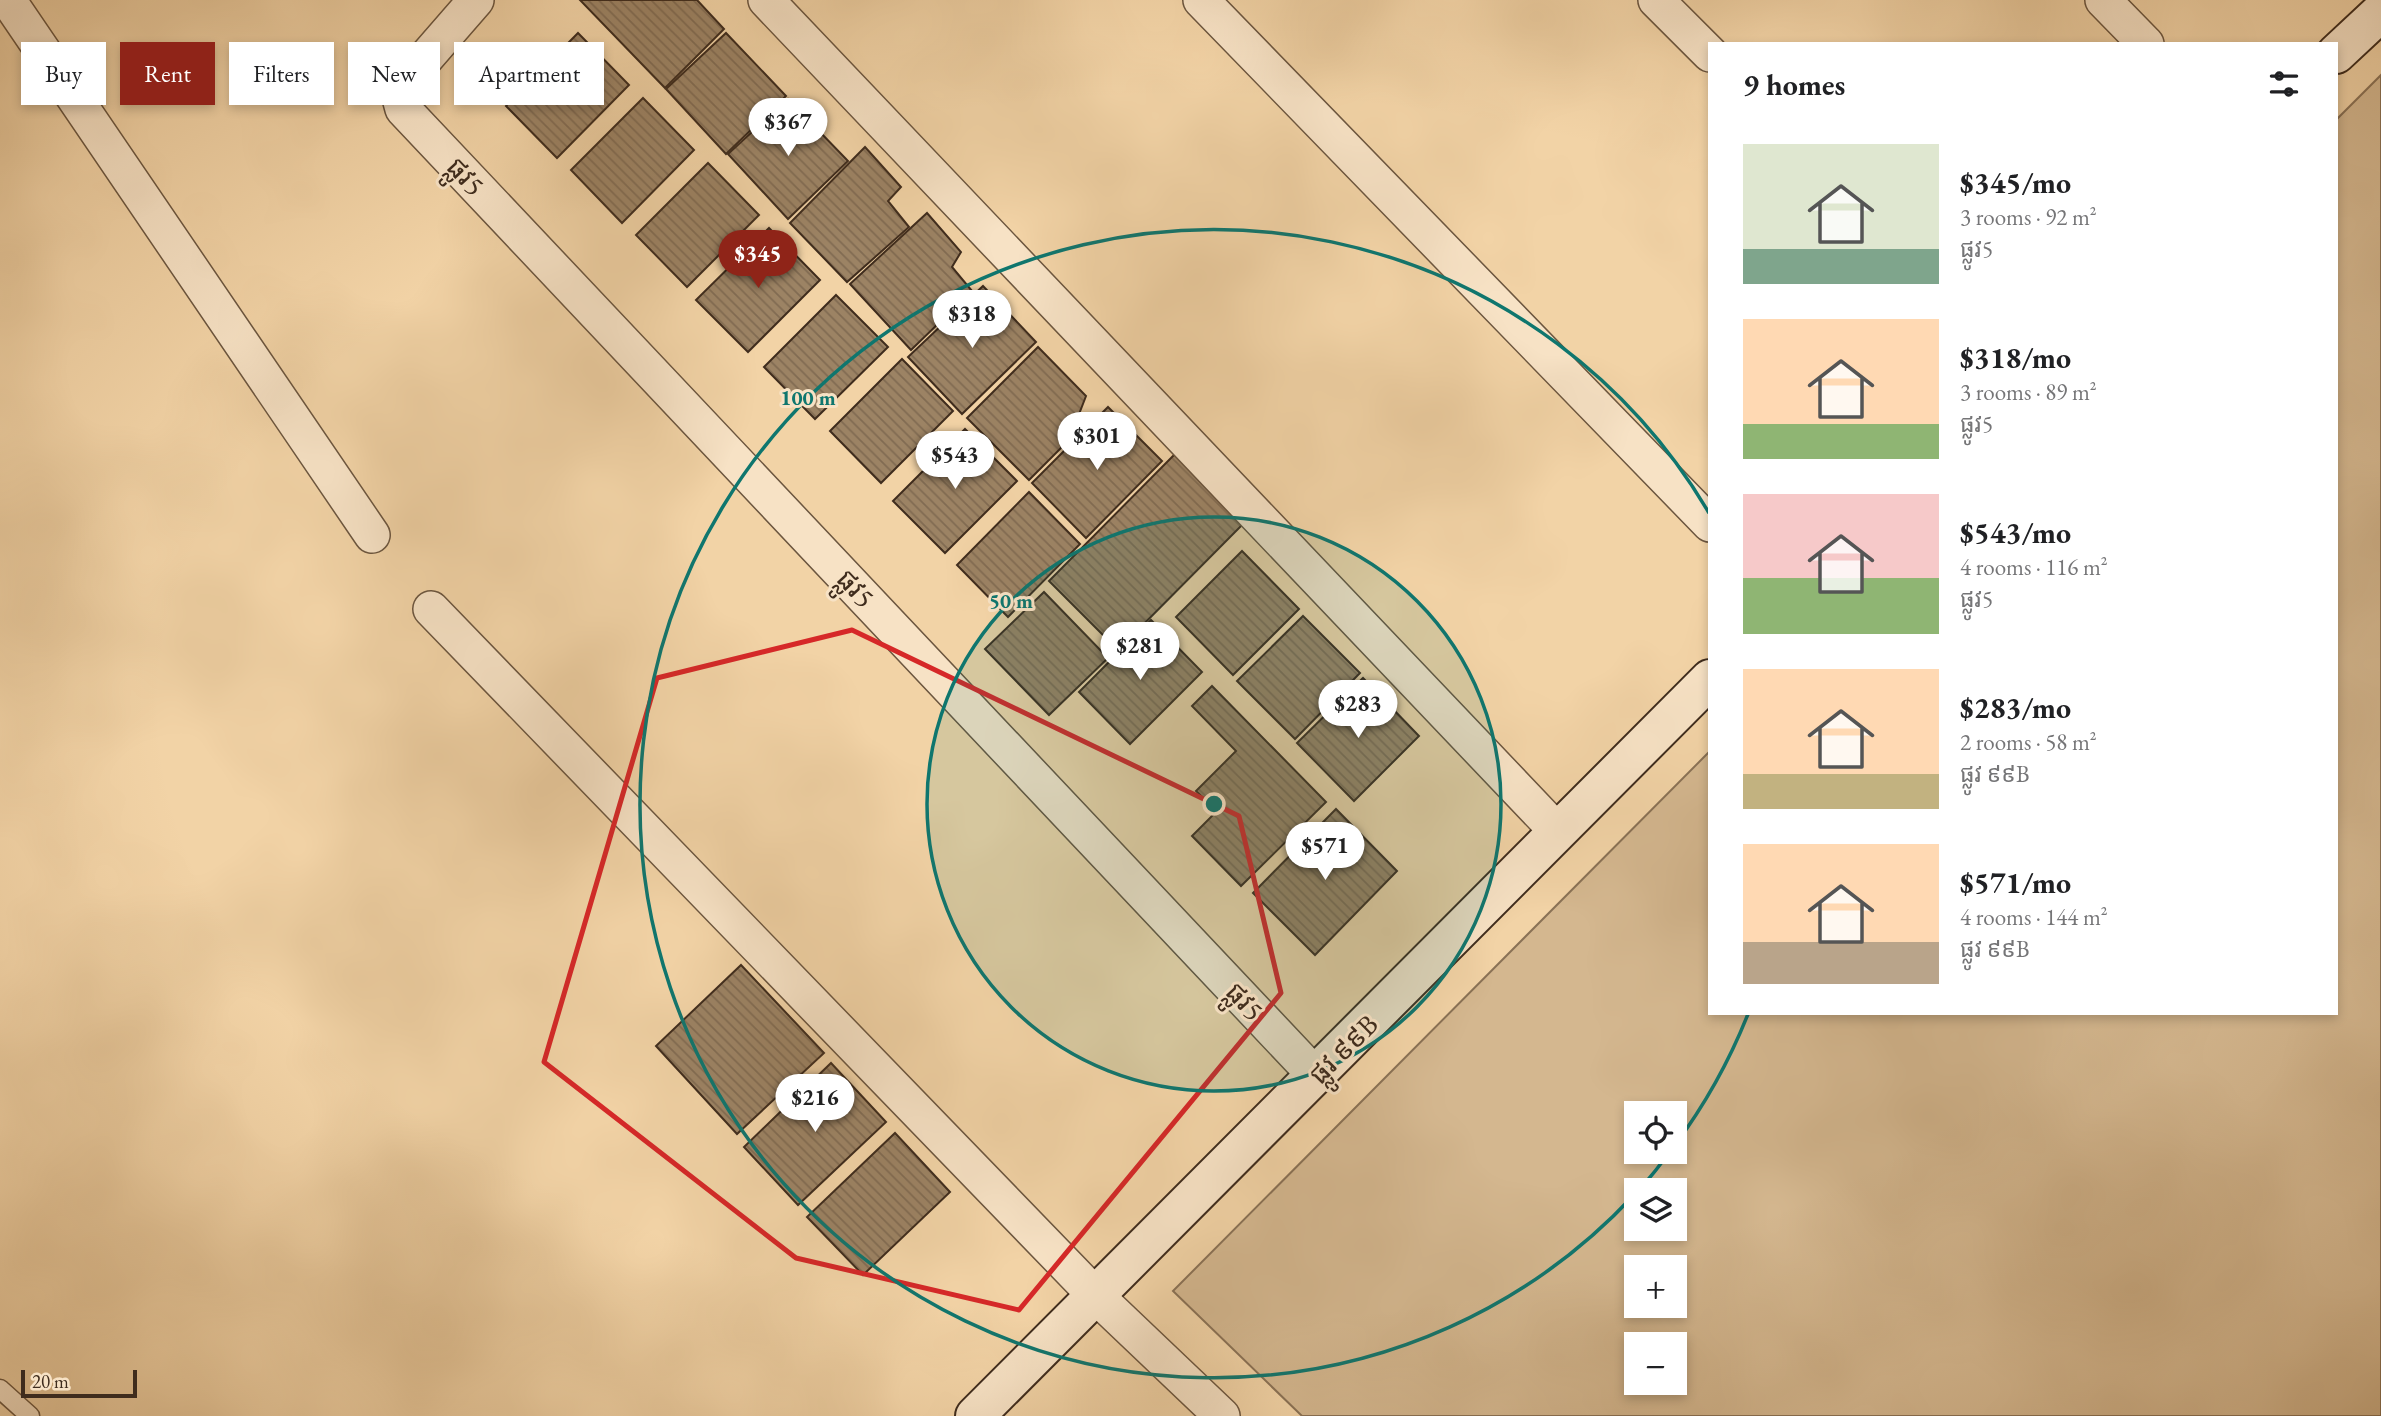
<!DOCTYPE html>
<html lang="en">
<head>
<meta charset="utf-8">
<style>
  body { margin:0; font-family:"EB Garamond","Noto Sans Khmer",serif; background:#f6f6f6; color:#202124; height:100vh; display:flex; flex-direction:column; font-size:26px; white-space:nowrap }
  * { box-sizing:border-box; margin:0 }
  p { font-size:23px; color:#757577 }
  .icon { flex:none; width:38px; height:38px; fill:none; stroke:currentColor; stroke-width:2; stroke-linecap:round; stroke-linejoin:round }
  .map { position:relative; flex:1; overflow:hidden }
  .drawer { position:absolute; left:1708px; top:42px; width:630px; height:973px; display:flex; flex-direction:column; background:#fff; border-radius:0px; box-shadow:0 4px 10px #0003 }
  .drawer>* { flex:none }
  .guide { position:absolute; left:21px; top:42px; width:665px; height:63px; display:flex; gap:14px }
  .buttons { position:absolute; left:1624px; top:1101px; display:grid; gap:14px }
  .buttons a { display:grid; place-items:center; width:63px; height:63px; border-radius:0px; background:#fff; box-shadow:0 4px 10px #0003; font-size:35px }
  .scale { position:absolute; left:21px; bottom:18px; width:116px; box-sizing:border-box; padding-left:7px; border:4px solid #3f2c1d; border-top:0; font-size:19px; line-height:24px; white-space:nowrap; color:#3f2c1d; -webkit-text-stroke:5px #f7e2c5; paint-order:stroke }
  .price { position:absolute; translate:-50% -60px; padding:0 16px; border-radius:24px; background:#fff; color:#222; font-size:23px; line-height:46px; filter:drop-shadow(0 2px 4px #0008) }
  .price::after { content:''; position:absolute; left:50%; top:42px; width:21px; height:16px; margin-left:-10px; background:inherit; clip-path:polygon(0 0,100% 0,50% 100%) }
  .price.on { background:#8f2418; color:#fff }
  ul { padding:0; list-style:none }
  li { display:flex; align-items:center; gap:21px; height:175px; padding:0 35px }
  li span { display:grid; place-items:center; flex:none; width:196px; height:140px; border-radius:0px; color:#555 }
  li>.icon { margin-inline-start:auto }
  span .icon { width:84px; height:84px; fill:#fffc; stroke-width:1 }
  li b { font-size:30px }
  h2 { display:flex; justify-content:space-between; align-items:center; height:84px; padding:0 35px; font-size:30px }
  .chip { padding:0 24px; border-radius:0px; background:#fff; box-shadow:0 4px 10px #0003; font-size:24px; line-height:63px }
  .chip.on { background:#8f2418; color:#fff }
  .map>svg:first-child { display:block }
</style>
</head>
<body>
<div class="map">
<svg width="2381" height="1416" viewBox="0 0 2381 1416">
  <defs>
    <pattern id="building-back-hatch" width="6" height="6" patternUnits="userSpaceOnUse" patternTransform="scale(1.75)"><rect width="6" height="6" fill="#9c8364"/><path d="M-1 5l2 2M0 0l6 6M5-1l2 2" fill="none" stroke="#816b52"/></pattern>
  </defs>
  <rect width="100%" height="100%" fill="#f2d3a6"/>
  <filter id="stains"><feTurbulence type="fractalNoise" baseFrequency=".00286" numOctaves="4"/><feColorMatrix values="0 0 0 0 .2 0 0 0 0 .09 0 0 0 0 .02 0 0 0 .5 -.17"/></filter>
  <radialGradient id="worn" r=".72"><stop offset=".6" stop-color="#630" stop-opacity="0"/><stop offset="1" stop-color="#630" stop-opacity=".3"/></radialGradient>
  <path fill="#d4b78f" stroke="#8a7256" stroke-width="2" fill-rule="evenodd" d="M 2381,75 L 2381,1416 L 1302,1416 L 1173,1291 L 1710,751 L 1710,1013 L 2336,1013 L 2336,120 ZM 1636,1113 L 1675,1113 L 1675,1152 L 1636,1152 ZM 1636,1190 L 1675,1190 L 1675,1228 L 1636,1228 ZM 1636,1267 L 1675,1267 L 1675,1306 L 1636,1306 ZM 1636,1344 L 1675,1344 L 1675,1382 L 1636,1382 Z"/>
  <g fill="url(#building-back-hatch)" stroke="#3f2c1d" stroke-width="2">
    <polygon points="580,0 697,0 724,29 665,88"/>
    <polygon points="578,33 629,85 557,158 506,106"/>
    <polygon points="726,33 786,96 726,154 666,89"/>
    <polygon points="643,98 694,150 622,223 571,170"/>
    <polygon points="788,99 848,161 788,219 728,154"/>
    <polygon points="865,147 901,187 888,201 909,227 847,282 790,223"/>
    <polygon points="708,163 759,215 687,287 636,235"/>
    <polygon points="927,213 961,252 952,267 972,291 911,350 850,284"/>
    <polygon points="769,228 820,280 748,352 696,300"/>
    <polygon points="983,286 1036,342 962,414 908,357"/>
    <polygon points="836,295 888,347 815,419 764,367"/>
    <polygon points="1038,347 1086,396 1069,440 1029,480 967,418"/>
    <polygon points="902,359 953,411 881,483 830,431"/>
    <polygon points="1108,407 1162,461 1086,538 1032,483"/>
    <polygon points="965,429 1017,481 945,553 893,501"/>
    <polygon points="1175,454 1244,523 1118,650 1049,581"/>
    <polygon points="1029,492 1080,544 1008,617 957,565"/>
    <polygon points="1242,551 1299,609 1233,675 1176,617"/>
    <polygon points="1044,592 1108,658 1049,715 985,649"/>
    <polygon points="1303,616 1360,673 1295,739 1237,681"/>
    <polygon points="1151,620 1202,672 1130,744 1079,692"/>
    <polygon points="1363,678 1419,736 1354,801 1297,743"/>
    <polygon points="1212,686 1326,802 1241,886 1192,836 1217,811 1196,791 1236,751 1192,706"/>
    <polygon points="1336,809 1397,871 1315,955 1253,893"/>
    <polygon points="741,965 824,1053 737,1134 656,1046"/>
    <polygon points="831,1063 886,1122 798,1205 744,1147"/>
    <polygon points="895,1133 950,1192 863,1275 807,1217"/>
  </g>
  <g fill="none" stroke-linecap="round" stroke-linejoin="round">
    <g stroke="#6c563f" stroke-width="21">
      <polyline id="lane" points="0,1389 30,1416"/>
    </g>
    <g stroke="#6c563f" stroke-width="38">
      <g id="street">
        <polyline points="8,0 372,535"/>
        <polyline points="476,0 403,84 400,98 403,109 1316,1076"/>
        <polyline points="766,0 1558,832"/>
        <polyline points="1201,0 1710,524"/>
        <polyline points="1656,0 1710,54"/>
        <polyline points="2103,0 2146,44"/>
        <polyline points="431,609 1096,1296 1222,1416"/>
      </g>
    </g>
    <g stroke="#3f2c1d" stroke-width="42">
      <g id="secondary">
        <polyline points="2336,54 2381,12"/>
        <polyline points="975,1416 1710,679"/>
      </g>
    </g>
    <use href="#lane" stroke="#f7e2c5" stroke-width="18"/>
    <use href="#street" stroke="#f7e2c5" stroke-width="35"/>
    <use href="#secondary" stroke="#f7e2c5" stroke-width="38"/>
  </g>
  <path fill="none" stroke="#d62828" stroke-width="5" stroke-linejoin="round" d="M 852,630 L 1239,816 L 1281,993 L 1019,1310 L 796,1258 L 544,1062 L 657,678 Z"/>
  <circle cx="1214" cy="804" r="287" fill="#0f766e" fill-opacity=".12"/>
  <g fill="none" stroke="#0f766e" stroke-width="3.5">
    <circle cx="1214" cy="804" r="287"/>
    <path d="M1748 1014A574 574 0 0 1 1675 1145M1669 1153A574 574 0 0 1 1641 1188M1634 1195A574 574 0 1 1 1709 513"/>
  </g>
  <g text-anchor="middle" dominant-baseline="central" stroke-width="6" stroke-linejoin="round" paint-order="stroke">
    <g font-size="28" fill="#3f2c1d" stroke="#f7e2c5">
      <text transform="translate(466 176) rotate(47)">ផ្លូវ5</text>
      <text transform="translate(856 588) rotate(47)">ផ្លូវ5</text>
      <text transform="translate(1245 1001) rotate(47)">ផ្លូវ5</text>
      <text transform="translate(1343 1049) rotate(-45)">ផ្លូវ ៩៩B</text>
    </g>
  </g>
  <circle cx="1214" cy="804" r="10" fill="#0f766e" stroke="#f7e2c5" stroke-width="3.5"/>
  <g font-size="21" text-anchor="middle" font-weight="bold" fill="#0f766e" stroke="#f7e2c5" stroke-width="6" stroke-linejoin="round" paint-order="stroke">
    <text x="808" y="405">100 m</text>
    <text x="1011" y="608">50 m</text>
  </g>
  <rect width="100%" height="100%" filter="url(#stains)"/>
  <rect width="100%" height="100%" fill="url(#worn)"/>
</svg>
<div class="buttons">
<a><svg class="icon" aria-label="locate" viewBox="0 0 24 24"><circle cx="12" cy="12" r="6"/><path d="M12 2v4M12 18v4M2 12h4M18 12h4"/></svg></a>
<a><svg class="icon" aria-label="layers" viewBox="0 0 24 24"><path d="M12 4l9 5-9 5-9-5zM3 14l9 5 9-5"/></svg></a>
<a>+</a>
<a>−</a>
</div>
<div class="scale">20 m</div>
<b class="price" style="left:788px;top:158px">$367</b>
<b class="price on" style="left:758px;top:290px">$345</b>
<b class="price" style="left:972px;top:350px">$318</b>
<b class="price" style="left:1097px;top:472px">$301</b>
<b class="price" style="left:955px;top:491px">$543</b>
<b class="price" style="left:1140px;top:682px">$281</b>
<b class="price" style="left:1358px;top:740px">$283</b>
<b class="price" style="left:1325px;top:882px">$571</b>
<b class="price" style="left:815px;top:1134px">$216</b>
<div class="guide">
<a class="chip">Buy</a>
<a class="chip on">Rent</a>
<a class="chip">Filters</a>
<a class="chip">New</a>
<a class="chip">Apartment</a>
</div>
<section class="drawer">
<h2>9 homes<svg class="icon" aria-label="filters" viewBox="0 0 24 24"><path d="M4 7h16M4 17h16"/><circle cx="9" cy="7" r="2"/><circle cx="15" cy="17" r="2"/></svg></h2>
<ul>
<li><span style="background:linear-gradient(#dfe7d0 75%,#7fa58c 0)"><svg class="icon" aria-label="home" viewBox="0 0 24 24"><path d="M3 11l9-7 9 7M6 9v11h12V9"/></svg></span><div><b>$345/mo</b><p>3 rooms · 92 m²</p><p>ផ្លូវ5</p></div></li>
<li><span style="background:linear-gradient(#ffd9b3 75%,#8fb573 0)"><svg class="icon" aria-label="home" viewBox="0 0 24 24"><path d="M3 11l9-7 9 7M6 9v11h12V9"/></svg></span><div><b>$318/mo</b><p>3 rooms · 89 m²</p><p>ផ្លូវ5</p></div></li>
<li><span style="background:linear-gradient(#f6c9c9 60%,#8fb573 0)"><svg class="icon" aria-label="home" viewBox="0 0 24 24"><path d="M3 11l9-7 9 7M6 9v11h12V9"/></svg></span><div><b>$543/mo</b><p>4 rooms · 116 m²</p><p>ផ្លូវ5</p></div></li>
<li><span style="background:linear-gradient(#ffd9b3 75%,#c2b280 0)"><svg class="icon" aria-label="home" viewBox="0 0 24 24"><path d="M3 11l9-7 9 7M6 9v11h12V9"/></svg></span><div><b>$283/mo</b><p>2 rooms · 58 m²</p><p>ផ្លូវ ៩៩B</p></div></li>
<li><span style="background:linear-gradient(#ffd9b3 70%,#b9a48a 0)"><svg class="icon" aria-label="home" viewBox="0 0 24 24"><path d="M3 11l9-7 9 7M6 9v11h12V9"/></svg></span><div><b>$571/mo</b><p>4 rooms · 144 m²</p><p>ផ្លូវ ៩៩B</p></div></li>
</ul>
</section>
</div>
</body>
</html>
